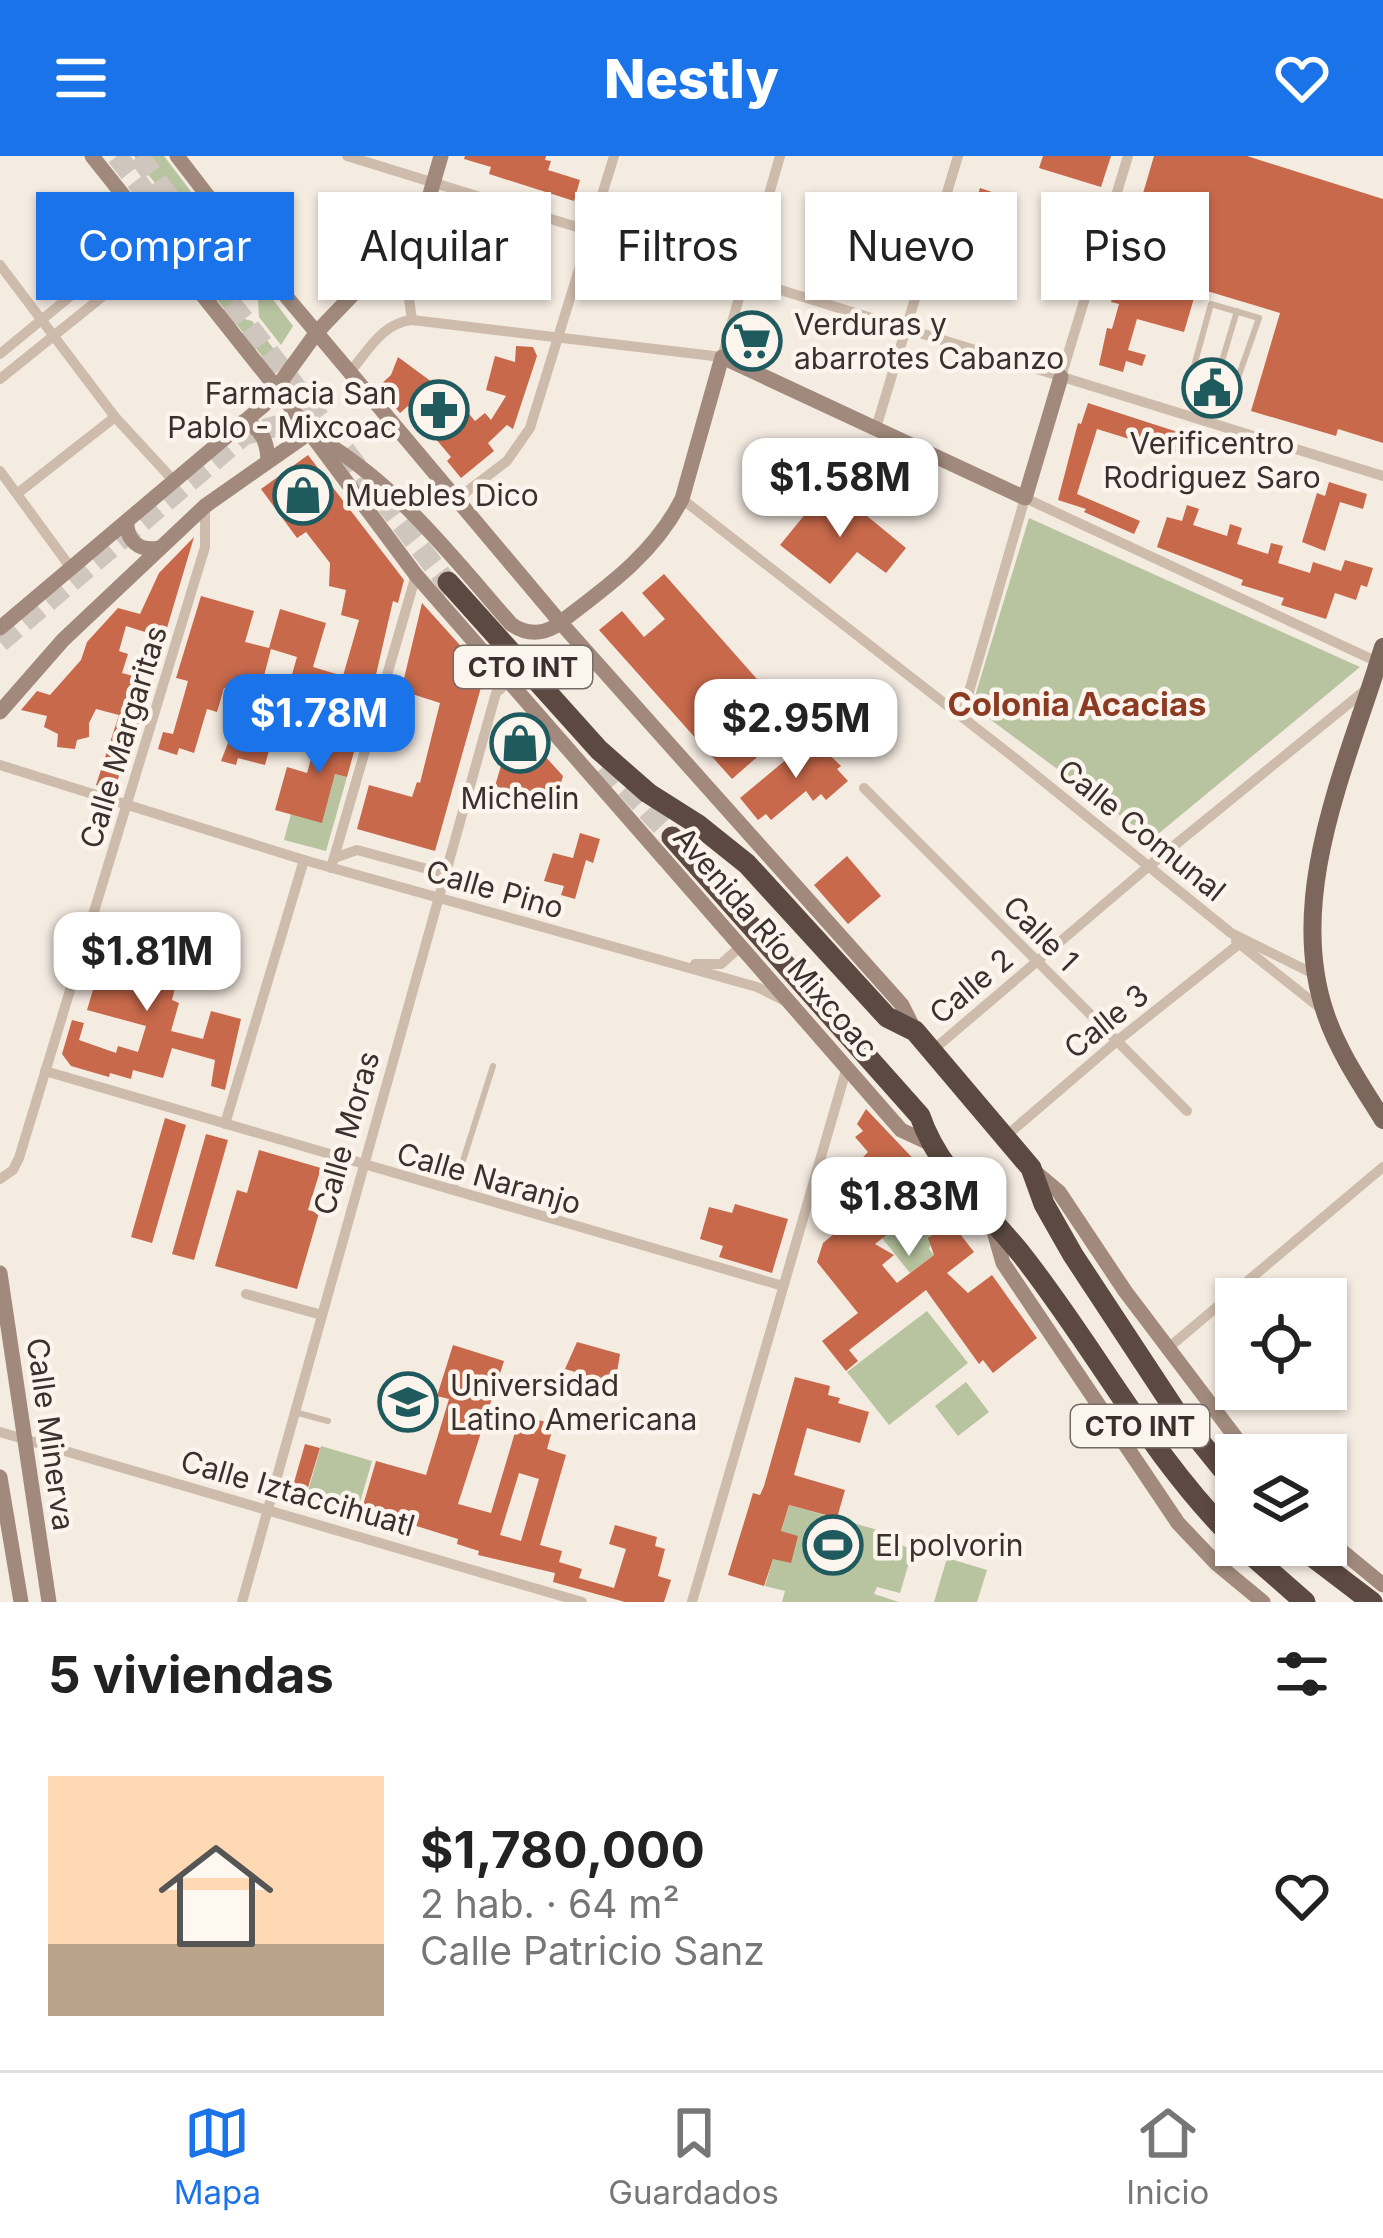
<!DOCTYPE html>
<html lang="es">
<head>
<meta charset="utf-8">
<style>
  body { margin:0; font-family:Inter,sans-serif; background:#f2f2f2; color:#222; height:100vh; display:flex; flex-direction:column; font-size:45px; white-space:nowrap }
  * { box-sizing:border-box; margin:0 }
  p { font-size:39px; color:#767676 }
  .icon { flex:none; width:66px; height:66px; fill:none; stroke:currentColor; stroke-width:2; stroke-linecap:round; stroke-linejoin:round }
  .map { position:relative; height:1446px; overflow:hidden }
  .drawer { display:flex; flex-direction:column; background:#fff; flex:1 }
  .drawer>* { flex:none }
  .hud { position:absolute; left:36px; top:36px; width:1311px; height:108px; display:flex; gap:24px }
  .buttons { position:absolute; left:1215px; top:1122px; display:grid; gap:24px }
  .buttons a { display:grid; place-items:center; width:132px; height:132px; border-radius:0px; background:#fff; box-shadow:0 3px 9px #0004; font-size:60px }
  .price { position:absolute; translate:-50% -102px; padding:0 27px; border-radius:24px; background:#fff; color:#222; font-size:39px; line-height:78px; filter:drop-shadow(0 3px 6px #0008) }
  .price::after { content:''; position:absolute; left:50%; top:72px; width:36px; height:27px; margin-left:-18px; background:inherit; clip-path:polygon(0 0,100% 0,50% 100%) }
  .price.on { background:#1a73e8; color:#fff }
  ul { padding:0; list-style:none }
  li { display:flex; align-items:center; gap:36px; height:300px; padding:0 48px }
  li span { display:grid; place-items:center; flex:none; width:336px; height:240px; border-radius:0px; color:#555 }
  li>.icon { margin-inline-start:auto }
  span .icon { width:144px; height:144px; fill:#fffc; stroke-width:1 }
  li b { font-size:51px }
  h2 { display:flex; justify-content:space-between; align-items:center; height:144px; padding:0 48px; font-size:51px }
  .pill { padding:0 42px; border-radius:0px; background:#fff; box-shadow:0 3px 9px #0004; font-size:42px; line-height:108px }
  .pill.on { background:#1a73e8; color:#fff }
  header { display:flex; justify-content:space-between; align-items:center; height:156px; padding:0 48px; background:#1a73e8; color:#fff; font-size:54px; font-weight:800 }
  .dock { display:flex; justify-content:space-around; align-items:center; height:168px; border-top:3px solid #e0e0e0; background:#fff; font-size:33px; color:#767676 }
  .dock a { display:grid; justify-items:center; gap:6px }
  .dock .on { color:#1a73e8 }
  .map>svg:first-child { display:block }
</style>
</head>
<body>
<header><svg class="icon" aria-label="menu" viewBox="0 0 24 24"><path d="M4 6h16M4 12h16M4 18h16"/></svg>Nestly<svg class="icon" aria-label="heart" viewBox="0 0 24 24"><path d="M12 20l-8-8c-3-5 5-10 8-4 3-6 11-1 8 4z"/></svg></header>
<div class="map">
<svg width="1383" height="1446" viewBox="0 0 1383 1446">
  <rect width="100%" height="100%" fill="#f4ebe1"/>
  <g fill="#b8c4a0">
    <polygon points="134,0 164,0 293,170 281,189 259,161 258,142 241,138"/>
    <polygon points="195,93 235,144 236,161 252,165 277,197 269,209 184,102"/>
    <polygon points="1029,362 1360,511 1152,683 972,550"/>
    <polygon points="335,618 347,621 326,695 284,684 291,658 322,666"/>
    <polygon points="916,1056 934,1078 929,1093 934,1099 910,1117 882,1082"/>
    <polygon points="927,1155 968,1207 889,1269 847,1216"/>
    <polygon points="966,1226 989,1256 958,1280 935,1250"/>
    <polygon points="321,1290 372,1305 357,1357 306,1342"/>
    <polygon points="789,1349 892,1378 891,1386 913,1393 900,1437 877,1431 874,1438 899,1446 782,1446 785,1435 765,1430"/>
    <polygon points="947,1402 987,1414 977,1446 934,1446"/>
  </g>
  <g fill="#c8694b" fill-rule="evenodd">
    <polygon points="465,0 546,0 545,4 551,5 548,14 580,24 574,45 489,18 491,11 464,3"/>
    <polygon points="1043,0 1111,0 1101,31 1039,12"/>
    <polygon points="1154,0 1247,0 1383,43 1383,287 1338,273 1336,280 1251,255 1280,157 1197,132 1184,176 1137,163 1128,194 1146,199 1142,210 1126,205 1123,216 1099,209 1107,172 1112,173 1119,148 1111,146"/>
    <polygon points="980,32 998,38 992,56 1003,59 986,114 991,116 985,133 948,121 953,104 959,106 966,88 978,53 967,50 971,39 977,41"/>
    <polygon points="516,190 533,191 537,200 513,273 507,269 488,287 494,295 461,322 447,305 451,301 408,250 400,257 378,231 391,219 398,201 436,229 441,224 475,265 485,257 491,264 506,240 486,234 495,200 515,206"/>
    <polygon points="1088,247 1187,279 1181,299 1097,273 1077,338 1140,365 1134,378 1084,356 1086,353 1058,344 1078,267 1081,268"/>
    <polygon points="308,299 404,424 398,447 393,445 375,523 361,519 349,559 299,545 288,584 273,580 265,609 238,602 236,609 221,605 235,569 266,577 276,551 282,553 297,501 271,493 264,520 257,518 252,537 224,532 217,556 207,553 194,597 179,592 177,599 158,593 163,576 173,578 185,536 188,525 176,522 201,440 254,455 245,486 269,492 280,453 326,467 313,511 343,520 359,464 341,459 346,434 329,430 330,407 306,376 297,382 261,333"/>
    <polygon points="1329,326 1367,338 1363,353 1340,346 1325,395 1302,386 1317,337 1325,340"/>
    <polygon points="820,340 849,358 856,351 906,392 886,417 857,396 830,428 780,389"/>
    <polygon points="1187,349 1199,353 1193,369 1227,380 1230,368 1242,372 1237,388 1268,398 1271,387 1283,390 1278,407 1310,417 1313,406 1341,415 1345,404 1373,412 1367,431 1361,429 1356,444 1335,437 1326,463 1281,449 1284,442 1241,429 1243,424 1157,391 1167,361 1182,365"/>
    <polygon points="194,381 164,482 126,470 119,495 128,498 122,517 151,525 149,535 137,566 140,567 129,607 124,605 114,635 96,629 119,559 96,553 89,567 89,581 77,584 75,593 57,591 58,578 44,571 47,560 21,554 37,535 50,539 81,504 87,486 118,452 140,458 159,417"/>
    <polygon points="664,418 796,567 732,623 599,474 622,455 644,481 665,463 642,437"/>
    <polygon points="422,447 485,517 435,695 357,673 369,629 412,641 417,626 420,627 440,547 406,536 407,532 402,531"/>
    <polygon points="341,561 362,567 347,621 335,618 322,667 275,654 287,611 307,617 314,592 331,597"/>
    <polygon points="514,566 563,620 555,647 495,630"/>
    <polygon points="812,582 841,610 837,613 848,625 826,644 821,638 813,645 806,635 771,664 766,658 758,664 740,642"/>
    <polygon points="580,677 600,683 593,707 586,704 575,743 561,739 564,730 544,725 553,697 573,702"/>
    <polygon points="847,700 881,740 848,768 814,729"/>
    <polygon points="102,775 192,801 186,823 178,820 172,844 179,847 171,875 203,883 211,855 241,863 225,934 211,930 215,904 172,892 163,922 133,914 131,923 110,917 109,921 71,910 62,898 72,864 84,867 79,884 116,897 118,890 138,896 146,870 87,854 103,800 96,798"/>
    <path d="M 866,953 L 923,1013 L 915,1020 L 974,1096 L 947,1117 L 968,1137 L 992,1119 L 1037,1182 L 993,1217 L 983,1204 L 979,1208 L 926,1134 L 849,1194 L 858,1205 L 846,1215 L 822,1185 L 858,1157 L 817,1106 L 823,1087 L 849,1065 L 837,1050 L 857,1031 L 846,1019 L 868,996 L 855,981 L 863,975 L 857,968 ZM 916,1056 L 934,1078 L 928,1082 L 934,1099 L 897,1127 L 882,1109 L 894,1099 L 875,1088 Z"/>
    <polygon points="165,962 186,969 152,1087 131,1081"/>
    <polygon points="206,978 228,984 194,1104 172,1098"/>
    <polygon points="259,994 321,1012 308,1054 319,1057 297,1133 215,1110 237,1034 247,1037"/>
    <polygon points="735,1048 788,1063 772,1117 719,1101 723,1090 700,1083 709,1051 732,1057"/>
    <polygon points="577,1186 620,1198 615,1228 565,1213"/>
    <path d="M 453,1189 L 504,1205 L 458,1348 L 491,1357 L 516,1273 L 534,1278 L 538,1264 L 554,1268 L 547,1293 L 566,1299 L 540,1389 L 562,1395 L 559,1406 L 582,1413 L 579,1422 L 614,1432 L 626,1393 L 609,1388 L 615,1369 L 657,1381 L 655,1390 L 665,1393 L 658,1420 L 671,1424 L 664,1446 L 625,1446 L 553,1426 L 555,1417 L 478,1399 L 479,1395 L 457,1388 L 458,1383 L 362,1353 L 376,1305 L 426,1319 L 449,1243 L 437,1240 ZM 519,1317 L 539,1323 L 521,1385 L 500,1379 Z"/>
    <polygon points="795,1221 830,1230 828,1239 840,1242 838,1247 869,1256 860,1287 807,1272 794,1319 845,1334 837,1362 789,1349 781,1375 798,1380 791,1407 773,1403 764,1430 728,1419 753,1337 760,1339 764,1330"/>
    <polygon points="305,1288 320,1292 303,1348 289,1344"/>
  </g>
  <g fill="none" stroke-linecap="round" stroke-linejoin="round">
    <g stroke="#cfc6bd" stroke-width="21" stroke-dasharray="21 10" stroke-linecap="butt">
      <polyline points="117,0 458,441"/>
      <polyline points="139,0 213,102"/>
      <polyline points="0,486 244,279 284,268 318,271"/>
      <polyline points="605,609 672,681"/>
    </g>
    <g stroke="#cdbbac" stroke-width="6">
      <polygon points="1211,148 1259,162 1234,233 1200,218 1194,210"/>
      <polyline points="1204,265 1237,155"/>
      <polyline points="454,1033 493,910"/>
      <polyline points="298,1257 328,1265"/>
    </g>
    <g stroke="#cdbbac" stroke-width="10">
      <polyline points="347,0 1383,320"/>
      <polyline points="0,109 115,261 174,325"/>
      <polyline points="412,164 408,136 426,56"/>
      <polyline points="0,198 151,74"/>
      <path d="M 350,216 C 368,195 382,167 412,164 L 722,201 L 780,0"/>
      <polyline points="1061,221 1128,0"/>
      <polyline points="0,223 164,91"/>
      <polyline points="876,272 958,0"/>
      <polyline points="0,315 71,412"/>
      <polyline points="18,337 115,261"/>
      <polyline points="457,343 507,305 530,272 614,0"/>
      <polyline points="682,343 1016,603 1231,777 1316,819"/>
      <polyline points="962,560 1025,342 1382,508"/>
      <polyline points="0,609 304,704 757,831 783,844"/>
      <polyline points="864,632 1187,955"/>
      <polyline points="334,702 357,694 446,718"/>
      <polyline points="331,712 416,419"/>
      <polyline points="1236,785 1324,855"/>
      <polyline points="695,808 721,808 740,791"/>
      <polyline points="933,894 1149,710 1368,532"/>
      <polyline points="45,915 783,1130"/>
      <polyline points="225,968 304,704"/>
      <polyline points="1006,980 1117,885 1244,784"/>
      <polyline points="0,1023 13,1014 19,1002 205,391 205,350"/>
      <polyline points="246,1138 322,1159"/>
      <polyline points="1167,1193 1383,1011"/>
      <polyline points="0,1276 582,1446"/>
      <polyline points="242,1446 496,537 507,527"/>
      <polyline points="692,1446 847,911"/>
    </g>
    <g stroke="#a18a7d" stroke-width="15">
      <polyline points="92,0 278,234 416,419 901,974 929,987"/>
      <polyline points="177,0 274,126 560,466 902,849 914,873"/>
      <path d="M 243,266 C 262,270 267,287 268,303"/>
      <path d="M 127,365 C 126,384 139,396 159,392"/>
      <polyline points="0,472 264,249 317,176 405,84 428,45 441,0"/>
      <path d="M 0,556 L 63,484 L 205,350 L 309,277 C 393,323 449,397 511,468 C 525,478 539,479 554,471 C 604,433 653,400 682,343 L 722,201 L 1025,342 L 1061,221"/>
      <polyline points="1034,1015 1059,1036 1125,1135 1249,1299"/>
      <polyline points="992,1069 1003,1107 1178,1367 1217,1408 1263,1446"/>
      <polyline points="0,1117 49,1446"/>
      <polyline points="0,1321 21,1446"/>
      <polyline points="1326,1382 1383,1429"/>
    </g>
    <path stroke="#7d675c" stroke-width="18" d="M 1383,491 C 1349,605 1284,739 1326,859 C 1339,897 1362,930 1383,964"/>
    <g stroke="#5c4a42" stroke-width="21">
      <polyline points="448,426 599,594 648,637 697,668 747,708 887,861 915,875 1031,1012 1044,1048 1073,1099 1177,1257 1236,1330"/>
      <path d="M 672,681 L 920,960 C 939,1016 986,1054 1022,1099 C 1096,1193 1150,1300 1236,1385"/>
      <polyline points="1240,1389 1305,1446"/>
      <polyline points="1297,1389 1372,1446"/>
    </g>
  </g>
  <defs>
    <g id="supermarket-ring" transform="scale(3)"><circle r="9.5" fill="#fbf5ee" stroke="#1f5a5e" stroke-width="1.5"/><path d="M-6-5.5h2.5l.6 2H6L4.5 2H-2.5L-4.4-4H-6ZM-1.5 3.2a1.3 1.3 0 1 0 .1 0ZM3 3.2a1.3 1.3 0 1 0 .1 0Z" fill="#1f5a5e"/></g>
    <g id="civic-ring" transform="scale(3)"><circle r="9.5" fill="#fbf5ee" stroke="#1f5a5e" stroke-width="1.5"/><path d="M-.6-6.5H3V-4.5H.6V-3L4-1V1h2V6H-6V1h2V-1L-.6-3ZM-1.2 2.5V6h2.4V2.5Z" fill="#1f5a5e"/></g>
    <g id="pharmacy-ring" transform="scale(3)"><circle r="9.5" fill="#fbf5ee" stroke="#1f5a5e" stroke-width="1.5"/><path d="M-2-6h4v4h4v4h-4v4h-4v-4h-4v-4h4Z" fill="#1f5a5e"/></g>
    <g id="shop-ring" transform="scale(3)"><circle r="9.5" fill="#fbf5ee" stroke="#1f5a5e" stroke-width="1.5"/><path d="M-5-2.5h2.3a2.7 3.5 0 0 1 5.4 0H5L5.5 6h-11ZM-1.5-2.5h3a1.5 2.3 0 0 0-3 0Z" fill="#1f5a5e"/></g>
    <g id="university-ring" transform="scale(3)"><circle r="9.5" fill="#fbf5ee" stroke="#1f5a5e" stroke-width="1.5"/><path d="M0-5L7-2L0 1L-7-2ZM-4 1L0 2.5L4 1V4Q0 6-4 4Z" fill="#1f5a5e"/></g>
    <g id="stadium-ring" transform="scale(3)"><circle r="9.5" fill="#fbf5ee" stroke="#1f5a5e" stroke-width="1.5"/><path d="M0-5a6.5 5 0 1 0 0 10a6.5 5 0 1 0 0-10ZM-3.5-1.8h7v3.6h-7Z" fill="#1f5a5e"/></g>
  </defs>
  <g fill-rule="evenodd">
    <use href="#supermarket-ring" x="752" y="185"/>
    <use href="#civic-ring" x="1212" y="232"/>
    <use href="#pharmacy-ring" x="439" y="254"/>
    <use href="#shop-ring" x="303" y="339"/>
    <use href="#shop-ring" x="520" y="587"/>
    <use href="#university-ring" x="408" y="1246"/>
    <use href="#stadium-ring" x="833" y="1389"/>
  </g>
  <g text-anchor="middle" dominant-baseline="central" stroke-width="9" stroke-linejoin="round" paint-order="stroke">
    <g fill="#fbf5ee" stroke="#756b66" stroke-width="3">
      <rect x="454" y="490" width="138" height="42" rx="9"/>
      <rect x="1071" y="1249" width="138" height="42" rx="9"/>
    </g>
    <g font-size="27" font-weight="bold" fill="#3b302b">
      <text x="523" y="511">CTO INT</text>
      <text x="1140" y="1270">CTO INT</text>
    </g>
    <g font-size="30" fill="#3b302b" stroke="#fbf5ee" text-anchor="start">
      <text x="794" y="168">Verduras y<tspan x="794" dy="34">abarrotes Cabanzo</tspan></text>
      <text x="397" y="237" text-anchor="end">Farmacia San<tspan x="397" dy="34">Pablo - Mixcoac</tspan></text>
      <text x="1212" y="287" text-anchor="middle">Verificentro<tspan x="1212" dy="34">Rodriguez Saro</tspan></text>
      <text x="345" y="339">Muebles Dico</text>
      <text x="520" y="642" text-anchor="middle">Michelin</text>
      <text x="450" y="1229">Universidad<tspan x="450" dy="34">Latino Americana</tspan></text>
      <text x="875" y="1389">El polvorin</text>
    </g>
    <g font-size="30" fill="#3b302b" stroke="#fbf5ee">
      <text transform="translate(123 581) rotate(-73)">Calle Margaritas</text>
      <text transform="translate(1142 674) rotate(39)">Calle Comunal</text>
      <text transform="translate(495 733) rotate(16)">Calle Pino</text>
      <text transform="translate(1041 777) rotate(45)">Calle 1</text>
      <text transform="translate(776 786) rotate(49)">Avenida Río Mixcoac</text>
      <text transform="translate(971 830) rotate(-40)">Calle 2</text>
      <text transform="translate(1106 865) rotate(-39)">Calle 3</text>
      <text transform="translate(346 977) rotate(-74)">Calle Moras</text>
      <text transform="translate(489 1022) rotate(16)">Calle Naranjo</text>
      <text transform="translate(51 1278) rotate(82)">Calle Minerva</text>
      <text transform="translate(298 1337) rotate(16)">Calle Iztaccihuatl</text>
    </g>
    <g font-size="33" font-weight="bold" fill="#8c3b22" stroke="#fbf5ee">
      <text x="1077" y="548">Colonia Acacias</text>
    </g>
  </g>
</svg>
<div class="buttons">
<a><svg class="icon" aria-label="locate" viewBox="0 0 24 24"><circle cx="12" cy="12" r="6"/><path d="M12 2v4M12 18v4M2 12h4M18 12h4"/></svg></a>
<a><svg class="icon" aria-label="layers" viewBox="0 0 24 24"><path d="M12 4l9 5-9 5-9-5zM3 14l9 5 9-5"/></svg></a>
</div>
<b class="price" style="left:840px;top:384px">$1.58M</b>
<b class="price on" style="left:319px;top:620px">$1.78M</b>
<b class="price" style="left:796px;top:625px">$2.95M</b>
<b class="price" style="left:147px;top:858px">$1.81M</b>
<b class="price" style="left:909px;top:1103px">$1.83M</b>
<div class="hud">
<a class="pill on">Comprar</a>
<a class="pill">Alquilar</a>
<a class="pill">Filtros</a>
<a class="pill">Nuevo</a>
<a class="pill">Piso</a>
</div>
</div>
<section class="drawer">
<h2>5 viviendas<svg class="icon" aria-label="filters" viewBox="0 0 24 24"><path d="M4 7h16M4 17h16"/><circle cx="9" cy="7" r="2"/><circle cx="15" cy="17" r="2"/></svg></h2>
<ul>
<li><span style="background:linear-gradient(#ffd9b3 70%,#b9a48a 0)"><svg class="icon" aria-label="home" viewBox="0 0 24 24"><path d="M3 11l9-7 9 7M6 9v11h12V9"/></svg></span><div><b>$1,780,000</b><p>2 hab. · 64 m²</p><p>Calle Patricio Sanz</p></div><svg class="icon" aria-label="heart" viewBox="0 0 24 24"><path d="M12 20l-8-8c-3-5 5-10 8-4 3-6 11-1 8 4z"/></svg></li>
</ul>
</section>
<nav class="dock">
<a class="on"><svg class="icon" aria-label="map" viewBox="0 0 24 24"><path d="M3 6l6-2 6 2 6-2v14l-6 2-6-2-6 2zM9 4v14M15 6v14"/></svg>Mapa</a>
<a><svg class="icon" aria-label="saved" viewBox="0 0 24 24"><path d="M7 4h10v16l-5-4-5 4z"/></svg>Guardados</a>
<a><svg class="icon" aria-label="home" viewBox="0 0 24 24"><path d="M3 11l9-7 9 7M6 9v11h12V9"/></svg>Inicio</a>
</nav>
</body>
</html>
